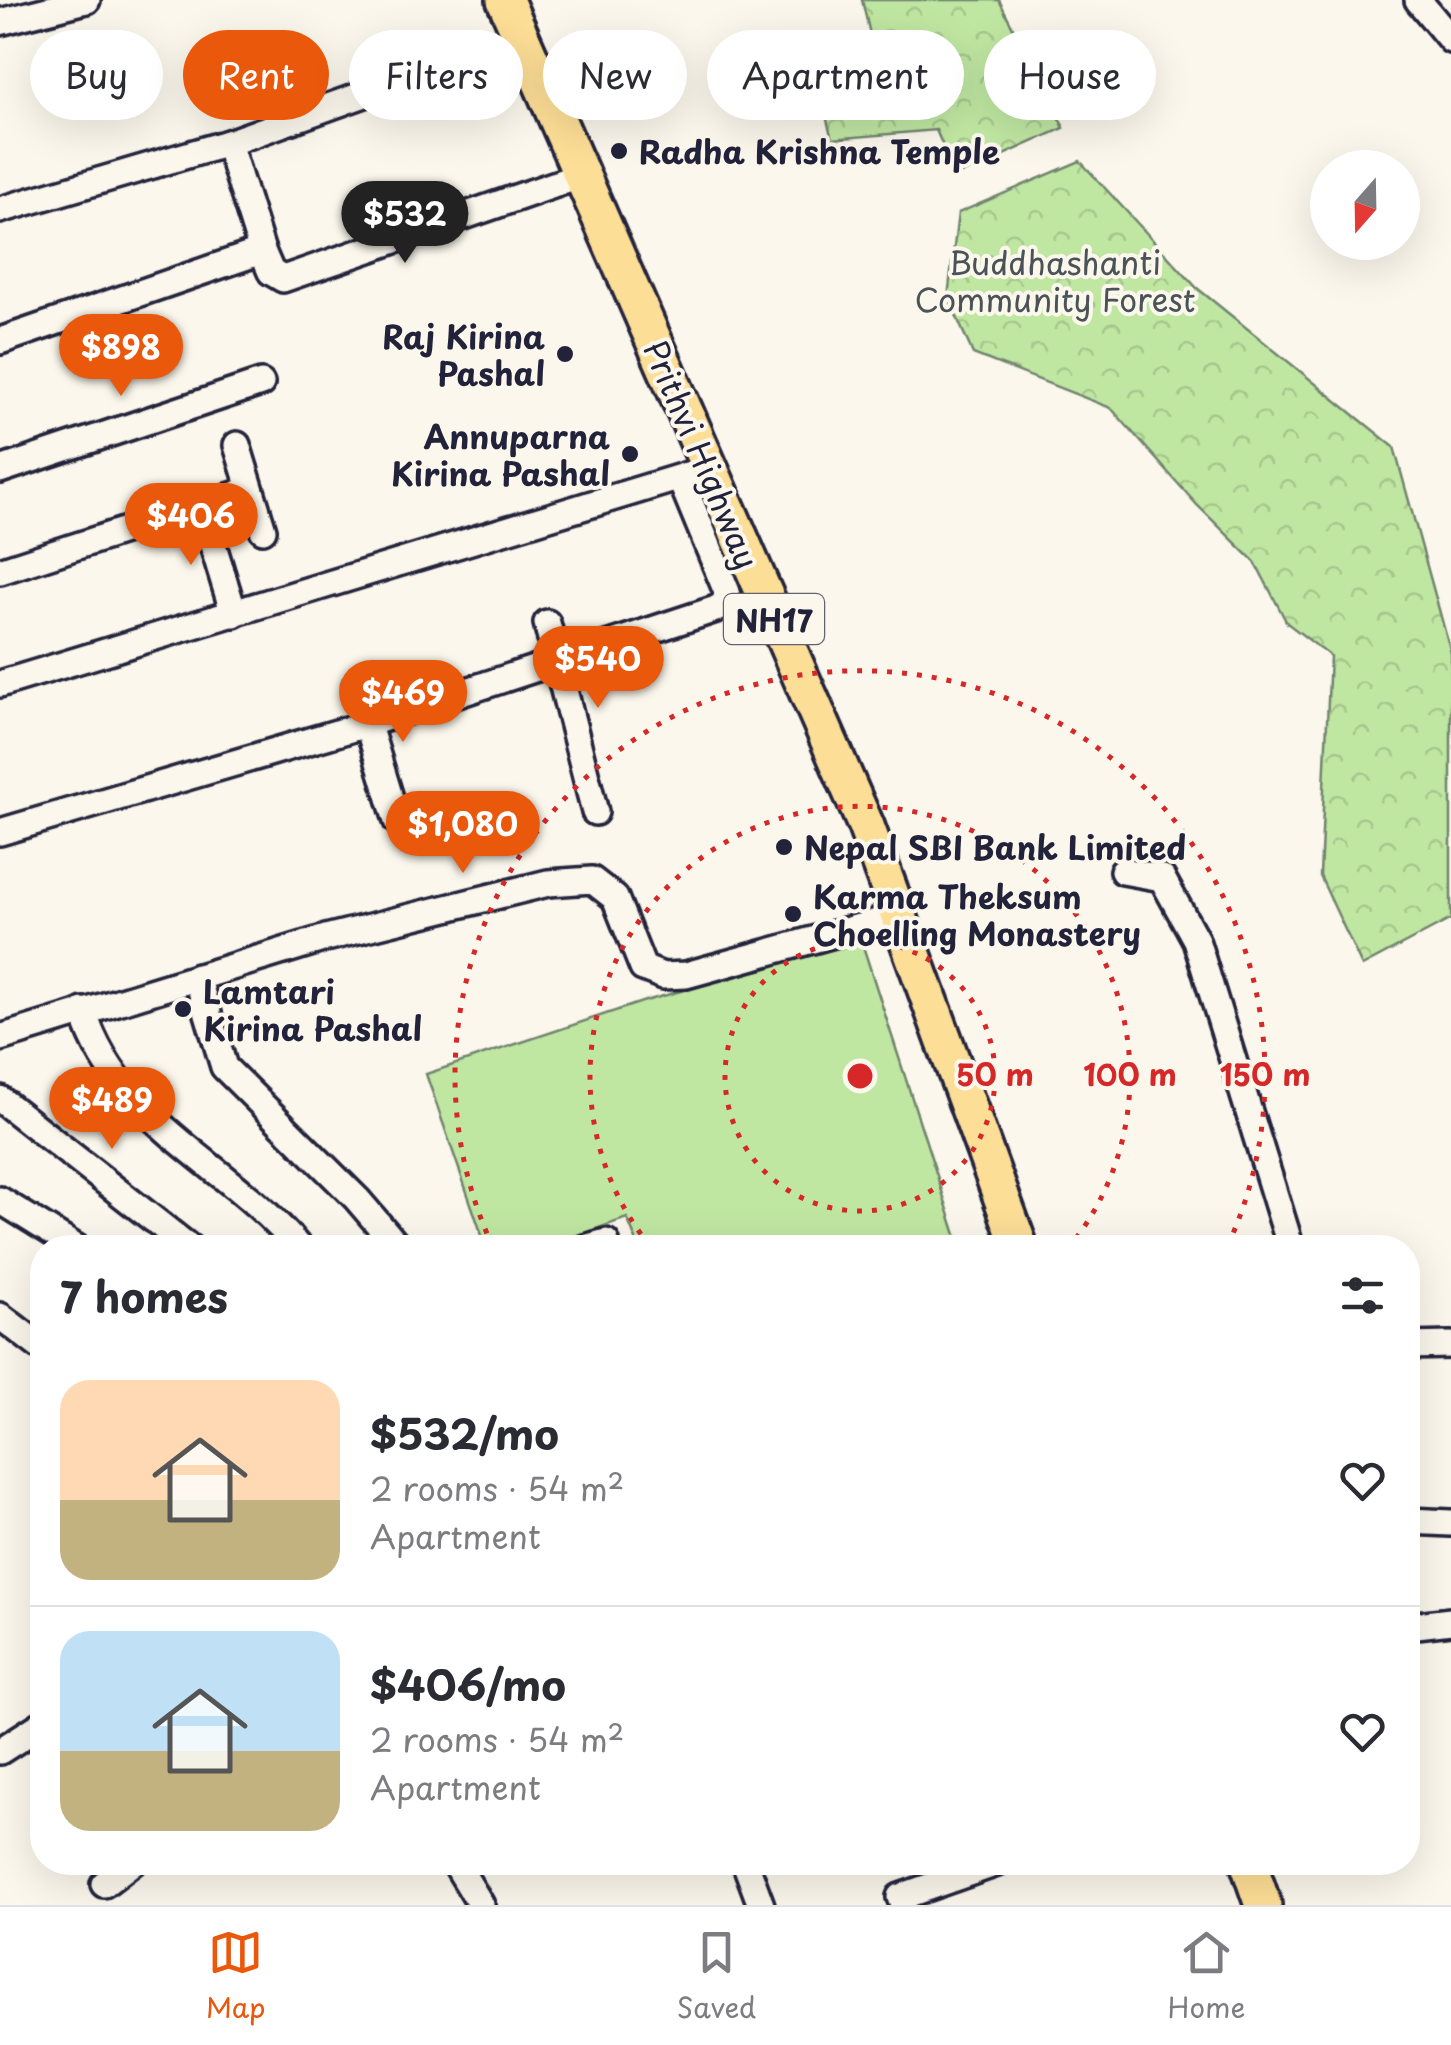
<!DOCTYPE html>
<html lang="en">
<head>
<meta charset="utf-8">
<style>
  body { margin:0; font-family:"Playpen Sans",sans-serif; background:#f7f7f7; color:#2b2b33; height:100vh; display:flex; flex-direction:column; font-size:38px; white-space:nowrap }
  * { box-sizing:border-box; margin:0 }
  p { font-size:32px; color:#7c7c81 }
  .icon { flex:none; width:55px; height:55px; fill:none; stroke:currentColor; stroke-width:2; stroke-linecap:round; stroke-linejoin:round }
  .map { position:relative; flex:1; overflow:hidden }
  .details { position:absolute; left:30px; top:1235px; width:1390px; height:640px; display:flex; flex-direction:column; background:#fff; border-radius:40px; box-shadow:0 10px 40px #0002 }
  .details>* { flex:none }
  .banner { position:absolute; left:30px; top:30px; width:1392px; height:90px; display:flex; gap:20px }
  .needle { width:65px; rotate:200deg }
  .buttons { position:absolute; left:1310px; top:150px; display:grid; gap:20px }
  .buttons a { display:grid; place-items:center; width:110px; height:110px; border-radius:50%; background:#fff; box-shadow:0 10px 40px #0002; font-size:50px }
  .price { position:absolute; translate:-50% -85px; padding:0 22px; border-radius:35px; background:#ea580c; color:#fff; font-size:32px; line-height:65px; filter:drop-shadow(0 2px 5px #0008) }
  .price::after { content:''; position:absolute; left:50%; top:60px; width:30px; height:22px; margin-left:-15px; background:inherit; clip-path:polygon(0 0,100% 0,50% 100%) }
  .price.selected { background:#222; color:#fff }
  ul { padding:0; list-style:none }
  li { display:flex; align-items:center; gap:30px; height:250px; padding:0 30px }
  li+li { border-top:2px solid #e1e1e2 }
  li span { display:grid; place-items:center; flex:none; width:280px; height:200px; border-radius:30px; color:#555 }
  li>.icon { margin-inline-start:auto }
  span .icon { width:120px; height:120px; fill:#fffc; stroke-width:1 }
  li b { font-size:42px }
  h2 { display:flex; justify-content:space-between; align-items:center; height:120px; padding:0 30px; font-size:42px }
  .chip { padding:0 35px; border-radius:45px; background:#fff; box-shadow:0 10px 40px #0002; font-size:35px; line-height:90px }
  .chip.selected { background:#ea580c; color:#fff }
  .tab-bar { display:flex; justify-content:space-around; align-items:center; height:140px; border-top:2px solid #e1e1e2; background:#fff; font-size:28px; color:#7c7c81 }
  .tab-bar a { display:grid; justify-items:center; gap:5px }
  .tab-bar .selected { color:#ea580c }
  .map>svg:first-child { display:block }
</style>
</head>
<body>
<div class="map">
<svg width="1451" height="1905" viewBox="0 0 1451 1905">
  <defs>
    <pattern id="forest-crowns" width="20" height="18" patternUnits="userSpaceOnUse" patternTransform="scale(2.5)"><rect width="20" height="18" fill="#c0e7a2"/><path d="M2 6a3 3 0 1 1 6 0M12 15a3 3 0 1 1 6 0" fill="none" stroke="#a5c68c"/></pattern>
  </defs>
  <rect width="100%" height="100%" fill="#fbf7ec"/>
  <filter id="ink" filterUnits="userSpaceOnUse"><feTurbulence type="fractalNoise" baseFrequency=".01" numOctaves="2"/><feDisplacementMap in="SourceGraphic" scale="20" xChannelSelector="R" yChannelSelector="G"/><feConvolveMatrix kernelMatrix="1 2 1 2 8 2 1 2 1" color-interpolation-filters="sRGB"/></filter>
  <g filter="url(#ink)">
    <polygon fill="#c0e7a2" stroke="#71846e" stroke-width="2.5" points="861,940 960,1247 639,1247 627,1218 544,1247 486,1247 426,1074 642,1002"/>
    <g fill="url(#forest-crowns)" stroke="#71846e" stroke-width="2.5">
      <polygon points="862,0 999,0 1064,128 956,176 936,130 832,139 810,54 873,47"/>
      <polygon points="1080,161 1197,288 1394,447 1451,653 1451,919 1362,966 1320,876 1330,656 1287,623 1255,562 1197,505 1111,408 973,354 948,297 958,213"/>
    </g>
    <g fill="none" stroke-linecap="round" stroke-linejoin="round">
      <g stroke="#22223b" stroke-width="32">
        <g id="minor">
          <polyline points="1418,0 1451,40"/>
          <polyline points="0,22 87,0"/>
          <polyline points="228,143 521,38"/>
          <polyline points="0,210 228,143 262,251 0,341"/>
          <polyline points="262,251 271,272 283,279 582,175"/>
          <polyline points="237,445 263,530"/>
          <polyline points="0,470 261,383"/>
          <polyline points="201,506 234,614"/>
          <polyline points="0,571 250,490"/>
          <polyline points="547,623 595,812"/>
          <polyline points="0,684 694,473"/>
          <polyline points="356,686 397,821"/>
          <polyline points="0,832 367,724 716,609 725,604 727,592 680,478"/>
          <polyline points="1123,871 1162,878 1196,940 1291,1248"/>
          <polyline points="197,977 224,1067 357,1199 399,1248"/>
          <path d="M 83,1011 C 117,1123 229,1163 299,1248"/>
          <polyline points="0,1038 326,938 548,883 592,880 615,898 643,968 663,976 686,975 899,916"/>
          <polyline points="0,1099 190,1248"/>
          <polyline points="0,1200 77,1248"/>
          <polyline points="585,1248 606,1242"/>
          <polyline points="0,1316 42,1348"/>
          <polyline points="1408,1346 1451,1345"/>
          <polyline points="1408,1521 1451,1523"/>
          <polyline points="1408,1626 1451,1621"/>
          <polyline points="0,1751 42,1724"/>
          <polyline points="455,1862 481,1905"/>
          <polyline points="745,1862 761,1905"/>
          <polyline points="104,1884 133,1862"/>
          <polyline points="903,1905 900,1897 1000,1862"/>
        </g>
      </g>
      <g stroke="#22223b" stroke-width="42">
        <g id="highway">
          <polyline points="505,0 866,826 1020,1248"/>
          <polyline points="1248,1862 1263,1905"/>
        </g>
      </g>
      <use href="#minor" stroke="#fbf7ec" stroke-width="25"/>
      <use href="#highway" stroke="#fdde96" stroke-width="35"/>
    </g>
  </g>
  <g fill="none" stroke="#d62828" stroke-width="5" stroke-dasharray="5 10">
    <circle cx="860" cy="1076" r="135"/>
    <path d="M650 1246A270 270 0 1 1 1070 1246"/>
    <path d="M493 1247A405 405 0 1 1 1227 1247"/>
  </g>
  <g fill="#22223b" stroke="#fbf7ec" stroke-width="4">
    <circle cx="619" cy="151" r="10"/>
    <circle cx="565" cy="354" r="10"/>
    <circle cx="630" cy="454" r="10"/>
    <circle cx="784" cy="847" r="10"/>
    <circle cx="793" cy="914" r="10"/>
    <circle cx="183" cy="1009" r="10"/>
  </g>
  <g text-anchor="middle" dominant-baseline="central" stroke-width="8" stroke-linejoin="round" paint-order="stroke">
    <rect fill="#fbf7ec" stroke="#636270" stroke-width="2.5" x="724" y="594" width="100" height="50" rx="8"/>
    <g font-size="30" font-weight="bold" fill="#22223b">
      <text x="774" y="619">NH17</text>
    </g>
    <g font-size="32" font-weight="bold" fill="#22223b" stroke="#fbf7ec" text-anchor="start">
      <text x="639" y="151">Radha Krishna Temple</text>
      <text x="545" y="336" text-anchor="end">Raj Kirina<tspan x="545" dy="37">Pashal</tspan></text>
      <text x="610" y="436" text-anchor="end">Annuparna<tspan x="610" dy="37">Kirina Pashal</tspan></text>
      <text x="804" y="847">Nepal SBI Bank Limited</text>
      <text x="813" y="896">Karma Theksum<tspan x="813" dy="37">Choelling Monastery</tspan></text>
      <text x="203" y="991">Lamtari<tspan x="203" dy="37">Kirina Pashal</tspan></text>
    </g>
    <g font-size="32" fill="#4a5355" stroke="#fbf7ec">
      <text x="1055" y="262">Buddhashanti<tspan x="1055" dy="37">Community Forest</tspan></text>
    </g>
    <g font-size="32" fill="#22223b" stroke="#fbf7ec">
      <text transform="translate(702 454) rotate(67)">Prithvi Highway</text>
    </g>
  </g>
  <circle cx="860" cy="1076" r="15" fill="#d62828" stroke="#fbf7ec" stroke-width="5"/>
  <g font-size="30" text-anchor="middle" font-weight="bold" fill="#d62828" stroke="#fbf7ec" stroke-width="8" stroke-linejoin="round" paint-order="stroke">
    <text x="995" y="1086">50 m</text>
    <text x="1130" y="1086">100 m</text>
    <text x="1265" y="1086">150 m</text>
  </g>
</svg>
<div class="buttons">
<a><svg class="needle" viewBox="-14 -14 28 28"><path d="M0-13l5 13h-10z" fill="#e53935"/><path d="M0 13l5-13h-10z" fill="#7c7c81"/></svg></a>
</div>
<b class="price selected" style="left:405px;top:266px">$532</b>
<b class="price" style="left:121px;top:399px">$898</b>
<b class="price" style="left:191px;top:568px">$406</b>
<b class="price" style="left:598px;top:711px">$540</b>
<b class="price" style="left:403px;top:745px">$469</b>
<b class="price" style="left:463px;top:876px">$1,080</b>
<b class="price" style="left:112px;top:1152px">$489</b>
<div class="banner">
<a class="chip">Buy</a>
<a class="chip selected">Rent</a>
<a class="chip">Filters</a>
<a class="chip">New</a>
<a class="chip">Apartment</a>
<a class="chip">House</a>
</div>
<section class="details">
<h2>7 homes<svg class="icon" aria-label="filters" viewBox="0 0 24 24"><path d="M4 7h16M4 17h16"/><circle cx="9" cy="7" r="2"/><circle cx="15" cy="17" r="2"/></svg></h2>
<ul>
<li><span style="background:linear-gradient(#ffd9b3 60%,#c2b280 0)"><svg class="icon" aria-label="home" viewBox="0 0 24 24"><path d="M3 11l9-7 9 7M6 9v11h12V9"/></svg></span><div><b>$532/mo</b><p>2 rooms · 54 m²</p><p>Apartment</p></div><svg class="icon" aria-label="heart" viewBox="0 0 24 24"><path d="M12 20l-8-8c-3-5 5-10 8-4 3-6 11-1 8 4z"/></svg></li>
<li><span style="background:linear-gradient(#bfe0f5 60%,#c2b280 0)"><svg class="icon" aria-label="home" viewBox="0 0 24 24"><path d="M3 11l9-7 9 7M6 9v11h12V9"/></svg></span><div><b>$406/mo</b><p>2 rooms · 54 m²</p><p>Apartment</p></div><svg class="icon" aria-label="heart" viewBox="0 0 24 24"><path d="M12 20l-8-8c-3-5 5-10 8-4 3-6 11-1 8 4z"/></svg></li>
</ul>
</section>
</div>
<nav class="tab-bar">
<a class="selected"><svg class="icon" aria-label="map" viewBox="0 0 24 24"><path d="M3 6l6-2 6 2 6-2v14l-6 2-6-2-6 2zM9 4v14M15 6v14"/></svg>Map</a>
<a><svg class="icon" aria-label="saved" viewBox="0 0 24 24"><path d="M7 4h10v16l-5-4-5 4z"/></svg>Saved</a>
<a><svg class="icon" aria-label="home" viewBox="0 0 24 24"><path d="M3 11l9-7 9 7M6 9v11h12V9"/></svg>Home</a>
</nav>
</body>
</html>
